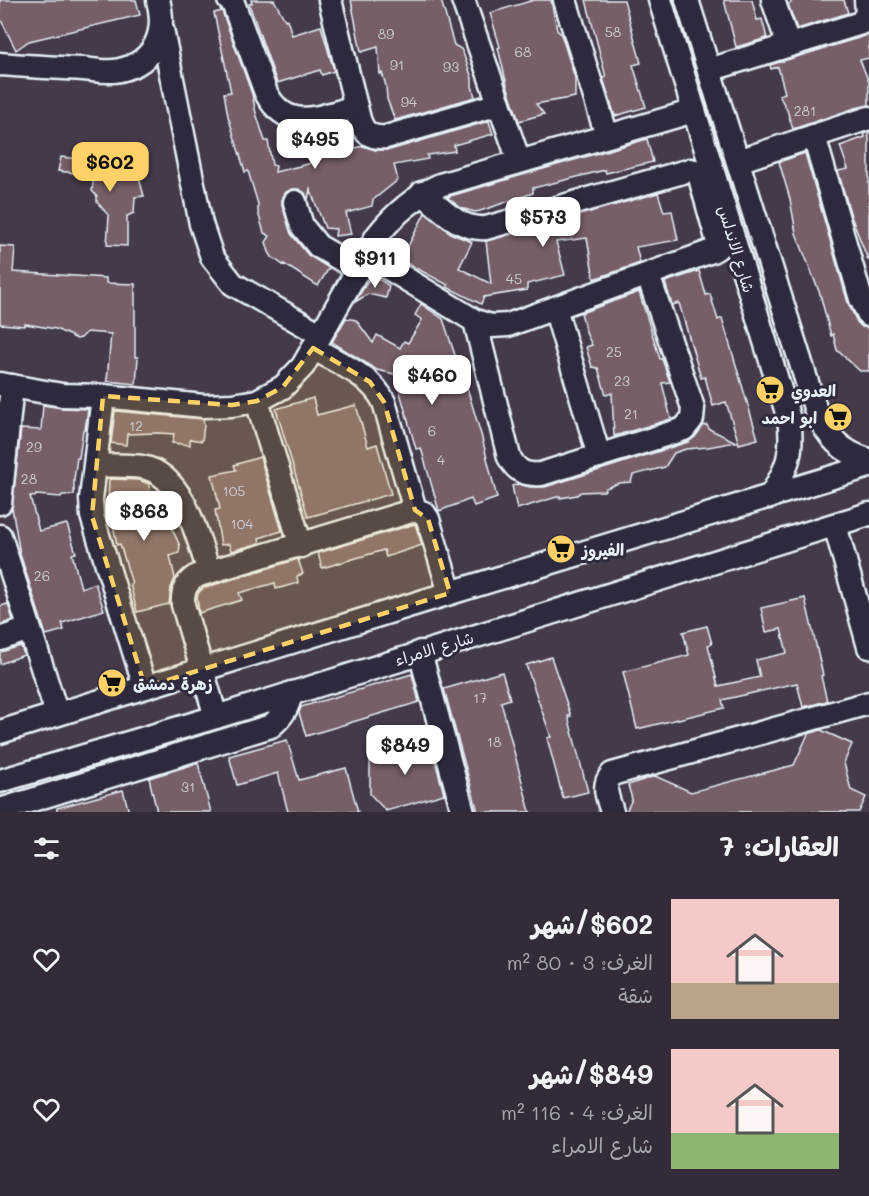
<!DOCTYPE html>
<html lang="ar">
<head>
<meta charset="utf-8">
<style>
  body { margin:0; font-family:Mali,"Playpen Sans Arabic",sans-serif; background:#3b3440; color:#f1f3f6; direction:rtl; height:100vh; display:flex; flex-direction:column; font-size:22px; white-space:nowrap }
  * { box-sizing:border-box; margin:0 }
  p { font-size:20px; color:#a9a7ae }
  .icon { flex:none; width:33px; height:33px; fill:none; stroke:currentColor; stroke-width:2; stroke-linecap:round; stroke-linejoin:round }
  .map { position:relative; height:812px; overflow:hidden; direction:ltr }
  .panel { display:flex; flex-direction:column; background:#332c38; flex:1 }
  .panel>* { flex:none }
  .price { position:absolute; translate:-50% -51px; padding:0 14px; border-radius:12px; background:#fff; color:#222; font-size:20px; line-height:39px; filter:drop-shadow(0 2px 3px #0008) }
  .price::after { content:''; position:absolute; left:50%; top:36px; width:18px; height:14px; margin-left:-9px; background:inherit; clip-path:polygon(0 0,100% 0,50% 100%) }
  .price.current { background:#ffd166; color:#111 }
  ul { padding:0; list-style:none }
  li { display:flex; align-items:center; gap:18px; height:150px; padding:0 30px }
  li span { display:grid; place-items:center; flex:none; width:168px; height:120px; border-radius:0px; color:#555 }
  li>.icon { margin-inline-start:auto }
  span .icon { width:72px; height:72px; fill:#fffc; stroke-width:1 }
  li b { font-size:26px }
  h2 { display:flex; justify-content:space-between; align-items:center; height:72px; padding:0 30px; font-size:26px }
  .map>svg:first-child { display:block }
</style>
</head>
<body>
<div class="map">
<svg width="869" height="812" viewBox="0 0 869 812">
  <rect width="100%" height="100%" fill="#443a4a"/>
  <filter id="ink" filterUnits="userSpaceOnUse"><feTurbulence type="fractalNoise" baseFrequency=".0167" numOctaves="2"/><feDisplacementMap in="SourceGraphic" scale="12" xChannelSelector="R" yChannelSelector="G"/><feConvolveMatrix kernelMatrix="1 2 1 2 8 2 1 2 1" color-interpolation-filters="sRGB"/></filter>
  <g filter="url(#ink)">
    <g fill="#765e69" stroke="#e8f1f8" stroke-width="1.5">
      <polygon points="0,0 136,0 140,15 29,41 16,50 0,18"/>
      <polygon points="251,0 274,0 285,20 287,19 292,35 321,26 334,71 322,75 320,70 277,83 249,4 252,3"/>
      <polygon points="351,0 441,0 454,45 461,49 463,53 472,78 472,86 475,97 395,120 387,99 386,86 382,73 380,74 378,47 361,52"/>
      <polygon points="534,0 551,0 557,30 561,34 575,78 575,97 536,104 544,114 519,121 507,85 498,48 500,47 490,13"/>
      <polygon points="586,0 624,0 641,63 633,65 646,107 615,116 603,78 606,77"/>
      <polygon points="724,0 752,0 757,20 762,19 767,38 736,47"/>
      <polygon points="791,0 844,0 848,13 797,29 788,4 791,3"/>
      <polygon points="222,11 252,94 256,113 265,141 268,141 272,165 276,166 275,172 308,164 316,158 363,146 375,150 390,150 489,121 493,134 454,145 455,151 427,155 428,159 394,165 398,180 373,200 372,206 346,213 351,234 335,236 336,229 325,228 310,189 308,200 305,193 299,189 292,189 286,192 282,198 282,205 291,234 308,255 329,268 318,286 284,264 283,265 272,257 269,252 266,242 270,236 264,233 258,212 258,204 248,171 245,172 243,165 228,116 224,93 231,92 214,13"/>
      <polygon points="869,33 869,58 860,60 869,82 869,105 855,108 793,129 787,110 779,95 785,93 778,67 771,69 770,65 865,36"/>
      <polygon points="869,132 869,260 868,260 851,216 838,171 848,169 840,146 865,137 864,134"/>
      <polygon points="647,139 653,162 606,173 605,170 533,188 533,193 480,211 475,212 461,208 447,197"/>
      <polygon points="805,153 848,303 857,322 862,327 869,328 869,371 860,371 837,350 833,334 831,336 820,294 796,233 790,199 779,162"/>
      <polygon points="61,157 108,162 121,169 131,167 138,174 144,196 135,197 134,213 127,216 127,246 107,245 109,216 97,202 97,196 92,191 94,175 58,171"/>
      <polygon points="658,193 664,212 672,211 678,240 636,247 640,263 594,279 587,238 556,242 565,275 527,284 527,290 484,297 481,304 447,287 448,285 401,260 425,213 452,234 472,242 459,268 491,284 486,241"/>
      <polygon points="0,246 15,247 13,272 106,278 106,283 135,284 135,357 138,357 136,384 107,381 111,334 87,332 81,338 77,339 56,329 25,324 25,326 0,324"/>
      <polygon points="699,271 706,295 710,294 718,320 722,318 758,439 739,444 726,402 713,406 705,377 701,378 679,303 672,305 665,282"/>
      <polygon points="369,279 380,280 389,286 386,298 368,294 355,302"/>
      <polygon points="639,292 660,359 662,359 670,382 662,383 671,419 614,436 612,393 606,395 598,368 592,367 586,347 592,345 587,335 581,313"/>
      <polygon points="421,304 443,319 456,358 458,357 482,438 497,498 474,506 471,499 439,511 421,448 416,449 399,389 407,377 377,370 332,342 346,318 356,320 373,343 377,335 400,348 404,341 408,343 422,320 415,315"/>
      <polygon points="313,398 317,415 356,405 368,447 377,444 391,494 308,517 276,409"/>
      <polygon points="43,405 62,408 88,409 85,430 83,430 79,458 77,458 74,479 74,495 62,495 61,497 36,495 35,497 30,496 39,531 67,524 76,553 72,554 81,588 95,583 104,610 62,623 64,630 46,635 20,554 12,508 21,429 41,430"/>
      <polygon points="115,411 203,419 204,425 202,441 190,439 190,445 172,443 174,434 158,433 127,434 126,445 111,443"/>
      <polygon points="707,425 709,429 736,442 708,447 686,449 674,453 665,467 633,475 631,482 619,483 606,488 604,491 581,492 577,495 560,498 560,496 517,509 512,486 518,484 530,487 545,487 603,469 688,442 695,437 703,426"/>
      <polygon points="260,457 282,531 259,538 260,543 231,551 229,544 221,545 215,510 220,509 212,475 236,470 234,465"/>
      <polygon points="109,479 139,480 149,484 151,501 163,501 168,520 180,546 179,553 170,556 175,578 171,588 169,604 137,612 130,584 132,584 120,544 117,545 110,510 131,504 108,502"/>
      <polygon points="415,524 422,545 386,557 384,550 322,568 318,553"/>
      <polygon points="298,559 303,574 297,576 298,583 276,589 275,583 239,593 242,600 199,613 197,597 199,592 204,588"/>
      <polygon points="805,598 823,675 821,676 827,701 803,707 797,683 722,700 724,708 637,729 623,672 689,655 683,632 707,626 712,644 708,645 718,686 760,677 756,660 787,653 781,629 766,632 761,608"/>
      <polygon points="8,604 13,620 0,625 0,606"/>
      <polygon points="21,646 24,655 0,664 0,652"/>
      <polygon points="551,657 571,716 568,716 588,792 563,798 547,738 551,737 526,665"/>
      <polygon points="502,672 510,699 501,702 530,812 478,812 444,689"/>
      <polygon points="412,674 419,702 306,736 299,713 301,707"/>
      <polygon points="821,730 852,744 844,763 851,790 866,797 859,812 626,812 632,799 628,785 655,776 691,792 794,765 808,734"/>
      <polygon points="429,738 444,794 386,811 370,794 370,758"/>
      <polygon points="287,740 299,780 346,768 358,812 288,812 278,773 237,785 229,756"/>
      <polygon points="198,763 211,812 157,812 149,778"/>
      <polygon points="123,790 129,812 57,812 57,808"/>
    </g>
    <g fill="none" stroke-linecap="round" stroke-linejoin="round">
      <g stroke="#e8f1f8" stroke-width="27">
        <g id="minor">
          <path d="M 229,0 L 233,3 L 266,93 C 288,134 319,116 356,107"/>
          <path d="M 330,0 L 359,119 C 364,134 371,138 386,137 L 499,104"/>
          <polyline points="463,0 519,161"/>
          <polyline points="565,0 607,136"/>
          <path d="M 660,0 L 789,419 C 794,453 787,469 770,497"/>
          <path d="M 687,0 L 816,411 C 828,437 840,452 869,460"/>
          <polyline points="773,0 788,44"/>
          <polyline points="162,29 201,224 212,257 233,284 320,334"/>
          <path d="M 0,64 C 28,66 55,68 83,69 C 94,70 109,73 120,70 C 155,62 167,33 158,0"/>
          <polyline points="709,70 861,23 867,13 866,0"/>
          <polyline points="814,136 861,299 869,315"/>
          <polyline points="738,161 869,118"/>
          <polyline points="295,202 302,226 318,246 359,270"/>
          <path d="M 367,255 L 475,321 L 491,326 L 508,325 L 712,251 L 717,248 L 718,242 L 699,174 L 695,171 L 690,170 L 486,228 C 459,230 442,209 422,193"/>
          <polyline points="555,308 599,456"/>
          <path d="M 475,321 L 509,457 C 517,472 525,475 541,474 L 684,429 L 692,419 L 693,408 L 648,275"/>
          <path d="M 313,348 C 338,363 371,375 384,402 L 415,510 L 424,513 L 428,519 L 450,593"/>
          <path d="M 0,384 L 62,395 L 103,396 L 204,406 L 232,405 L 257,401 L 283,387 L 303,366 L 377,236 C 395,213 414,197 440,185 L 694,111"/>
          <polyline points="103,396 91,499 92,516 145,687"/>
          <polyline points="257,401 301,546"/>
          <path d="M 96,465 C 111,466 127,465 142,467 C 184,474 198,539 209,572"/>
          <polyline points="0,503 12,386"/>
          <polyline points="835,525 869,647"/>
          <polyline points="0,536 57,714"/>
          <polyline points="0,639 29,629"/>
          <polyline points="420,652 463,812"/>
          <path d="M 216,717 L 183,605 C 182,591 186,581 199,575 L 415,510"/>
          <polyline points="0,732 450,593 869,466"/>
          <polyline points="0,781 216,717 869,514"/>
          <path d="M 0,810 L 271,726 C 282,717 288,708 291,693"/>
          <path d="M 612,812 C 608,798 601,786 612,774 L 869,703"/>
        </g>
      </g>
      <use href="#minor" stroke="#2f2a3d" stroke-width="22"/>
    </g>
  </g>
  <path fill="#ffd166" fill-opacity="0.2" stroke="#ffd166" stroke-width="4.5" stroke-dasharray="12 8" stroke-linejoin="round" d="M 313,348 L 370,382 L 384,402 L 415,510 L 428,519 L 450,593 L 145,687 L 92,516 L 103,396 L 232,405 L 257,401 L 283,387 Z"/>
  <defs>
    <g id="supermarket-disc" transform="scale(1.5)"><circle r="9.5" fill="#ffd166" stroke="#2f2a3d"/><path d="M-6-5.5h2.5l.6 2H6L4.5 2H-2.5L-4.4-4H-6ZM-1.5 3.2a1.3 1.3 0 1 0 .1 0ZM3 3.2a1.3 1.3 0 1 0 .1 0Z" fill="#111"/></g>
  </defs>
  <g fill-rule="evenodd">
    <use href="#supermarket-disc" x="770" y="390"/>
    <use href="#supermarket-disc" x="838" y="417"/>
    <use href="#supermarket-disc" x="561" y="549"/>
    <use href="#supermarket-disc" x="112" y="683"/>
  </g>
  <g text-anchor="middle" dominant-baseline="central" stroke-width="6" stroke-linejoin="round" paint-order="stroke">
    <g font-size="14" fill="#ccccd4">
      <text x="613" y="31">58</text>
      <text x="386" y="33">89</text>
      <text x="523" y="51">68</text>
      <text x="397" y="64">91</text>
      <text x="451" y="66">93</text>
      <text x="409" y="101">94</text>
      <text x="805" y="110">281</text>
      <text x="514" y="278">45</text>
      <text x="614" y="351">25</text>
      <text x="622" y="380">23</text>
      <text x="631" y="413">21</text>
      <text x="136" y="425">12</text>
      <text x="432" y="430">6</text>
      <text x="34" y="446">29</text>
      <text x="441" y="459">4</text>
      <text x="29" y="478">28</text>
      <text x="234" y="490">105</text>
      <text x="242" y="523">104</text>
      <text x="42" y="575">26</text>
      <text x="480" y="697">17</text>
      <text x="494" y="741">18</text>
      <text x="188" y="786">31</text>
    </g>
    <g font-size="16" fill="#e8f1f8" stroke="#2f2a3d">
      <text transform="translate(737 249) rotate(73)">شارع الاندلس</text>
      <text transform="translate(434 648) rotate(-17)">شارع الامراء</text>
    </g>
    <g font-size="16" font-weight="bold" fill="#e8f1f8" stroke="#2f2a3d" text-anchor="start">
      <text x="791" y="390">العدوي</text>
      <text x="817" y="417" text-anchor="end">ابو احمد</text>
      <text x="582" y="549">الفيروز</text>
      <text x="133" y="683">زهرة دمشق</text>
    </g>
  </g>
</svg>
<b class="price" style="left:315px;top:170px">$495</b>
<b class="price current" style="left:110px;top:193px">$602</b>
<b class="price" style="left:543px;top:248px">$573</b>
<b class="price" style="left:375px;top:289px">$911</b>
<b class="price" style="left:432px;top:406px">$460</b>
<b class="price" style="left:144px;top:542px">$868</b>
<b class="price" style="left:405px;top:776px">$849</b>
</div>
<section class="panel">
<h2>العقارات: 7<svg class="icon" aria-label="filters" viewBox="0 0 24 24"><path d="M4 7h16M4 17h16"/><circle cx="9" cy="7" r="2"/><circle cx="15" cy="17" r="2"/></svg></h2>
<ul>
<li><span style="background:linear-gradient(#f6c9c9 70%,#b9a48a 0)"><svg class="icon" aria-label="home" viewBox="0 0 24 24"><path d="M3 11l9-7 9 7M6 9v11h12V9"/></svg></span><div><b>$602/شهر</b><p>الغرف: 3 · 80 m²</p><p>شقة</p></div><svg class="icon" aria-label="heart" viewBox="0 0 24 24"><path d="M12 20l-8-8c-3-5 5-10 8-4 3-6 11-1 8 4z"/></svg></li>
<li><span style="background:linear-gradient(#f6c9c9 70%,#8fb573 0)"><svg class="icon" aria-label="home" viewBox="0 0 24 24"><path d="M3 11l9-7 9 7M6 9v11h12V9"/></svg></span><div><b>$849/شهر</b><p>الغرف: 4 · 116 m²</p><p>شارع الامراء</p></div><svg class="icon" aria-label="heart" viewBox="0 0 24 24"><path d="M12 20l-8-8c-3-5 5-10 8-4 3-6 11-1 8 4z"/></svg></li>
</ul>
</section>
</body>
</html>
